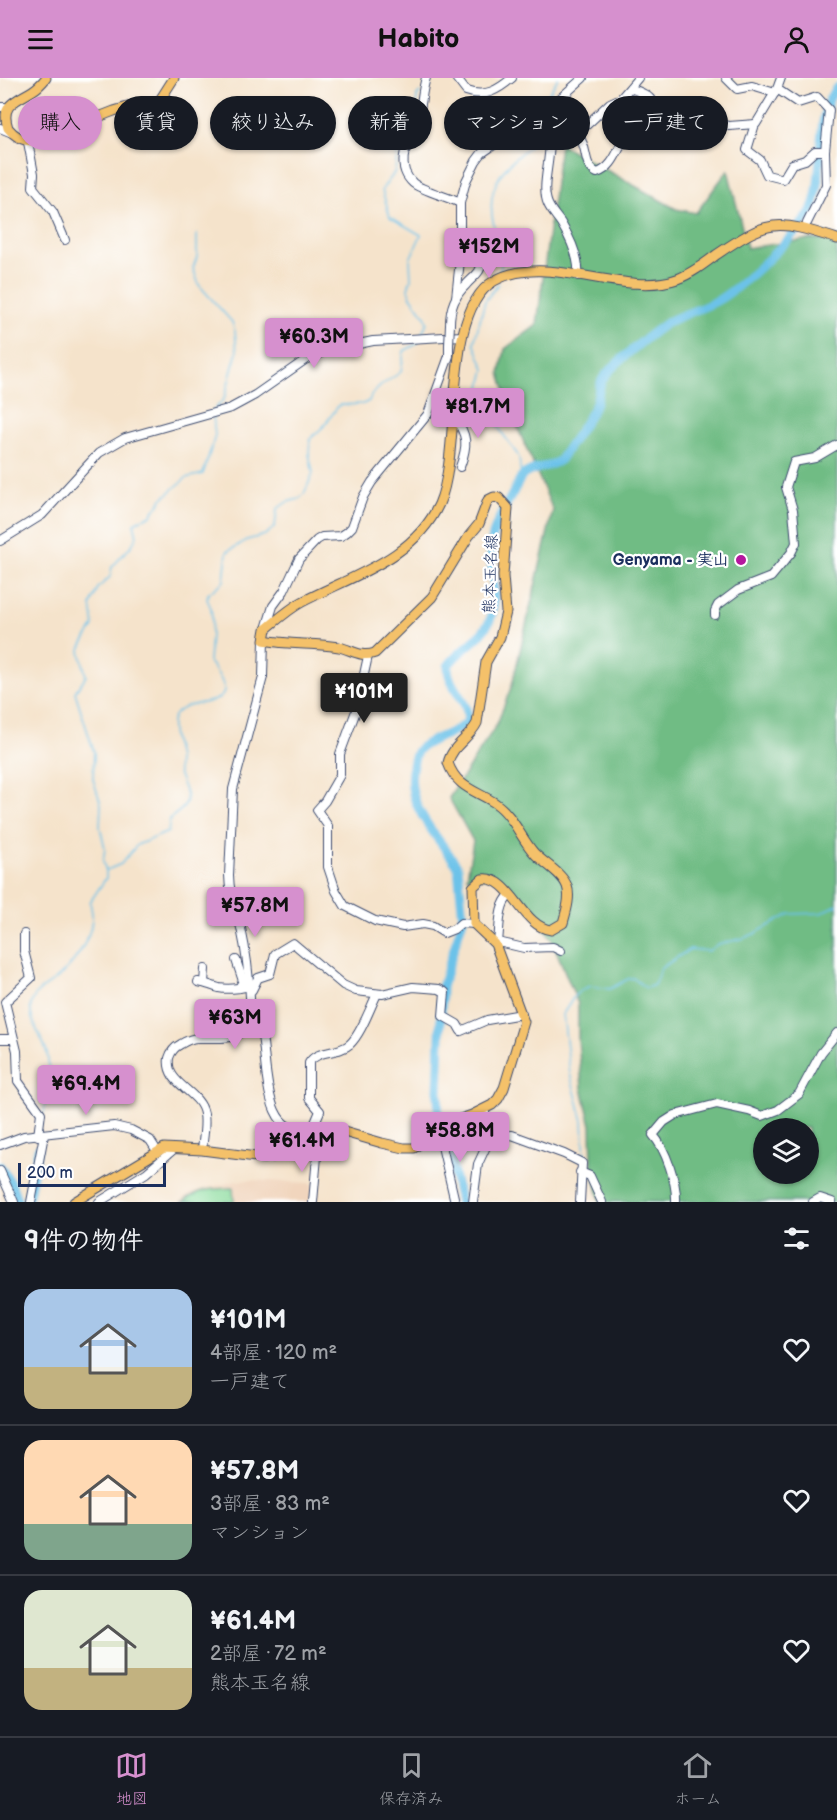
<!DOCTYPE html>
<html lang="ja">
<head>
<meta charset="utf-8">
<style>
  body { margin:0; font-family:"Balsamiq Sans","Klee One",sans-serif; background:#242831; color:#f1f3f6; height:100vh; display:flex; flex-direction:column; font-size:22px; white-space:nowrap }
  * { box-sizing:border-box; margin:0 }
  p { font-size:20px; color:#9ea1a6 }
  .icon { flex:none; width:33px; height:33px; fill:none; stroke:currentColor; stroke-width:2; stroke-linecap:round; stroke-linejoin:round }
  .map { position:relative; height:1124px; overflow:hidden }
  .sheet { display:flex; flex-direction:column; background:#171b24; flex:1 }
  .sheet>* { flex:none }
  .top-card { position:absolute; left:18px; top:18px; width:801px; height:54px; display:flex; gap:12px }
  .tools { position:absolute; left:753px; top:1040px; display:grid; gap:12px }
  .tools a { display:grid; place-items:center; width:66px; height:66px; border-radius:50%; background:#171b24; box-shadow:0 2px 4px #0004; font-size:30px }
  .scale { position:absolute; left:18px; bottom:15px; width:148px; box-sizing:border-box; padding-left:6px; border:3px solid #1b2f5e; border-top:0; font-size:16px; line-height:21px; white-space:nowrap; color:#1b2f5e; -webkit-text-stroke:4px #fff; paint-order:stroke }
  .price { position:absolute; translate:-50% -51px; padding:0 14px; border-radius:6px; background:#d690ce; color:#111; font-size:20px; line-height:39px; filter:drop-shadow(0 2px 3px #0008) }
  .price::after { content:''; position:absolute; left:50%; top:36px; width:18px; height:14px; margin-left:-9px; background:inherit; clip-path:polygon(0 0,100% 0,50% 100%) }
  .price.current { background:#222; color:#fff }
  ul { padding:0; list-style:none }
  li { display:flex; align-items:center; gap:18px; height:150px; padding:0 24px }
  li+li { border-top:2px solid #363941 }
  li span { display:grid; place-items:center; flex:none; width:168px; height:120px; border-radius:18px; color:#555 }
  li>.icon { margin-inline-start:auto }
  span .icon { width:72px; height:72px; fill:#fffc; stroke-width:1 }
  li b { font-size:26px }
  h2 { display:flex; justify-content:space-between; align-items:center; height:72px; padding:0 24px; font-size:26px }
  .chip { padding:0 21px; border-radius:27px; background:#171b24; box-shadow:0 2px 4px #0004; font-size:21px; line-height:54px }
  .chip.current { background:#d690ce; color:#111 }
  header { display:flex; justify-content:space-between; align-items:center; height:78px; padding:0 24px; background:#d690ce; color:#111; font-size:27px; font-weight:600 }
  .menu { display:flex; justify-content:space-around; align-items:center; height:84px; border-top:2px solid #363941; background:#171b24; font-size:16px; color:#9ea1a6 }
  .menu a { display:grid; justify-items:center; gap:3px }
  .menu .current { color:#d690ce }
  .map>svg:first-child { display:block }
</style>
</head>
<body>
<header><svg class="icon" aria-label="menu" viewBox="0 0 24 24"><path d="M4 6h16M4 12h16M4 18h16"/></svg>Habito<svg class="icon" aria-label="person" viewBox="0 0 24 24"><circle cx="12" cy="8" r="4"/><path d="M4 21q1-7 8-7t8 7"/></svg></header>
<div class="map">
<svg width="837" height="1124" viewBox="0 0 837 1124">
  <rect width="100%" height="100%" fill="#fff"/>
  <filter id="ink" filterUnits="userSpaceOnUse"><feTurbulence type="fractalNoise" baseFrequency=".0167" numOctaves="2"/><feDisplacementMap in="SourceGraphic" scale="12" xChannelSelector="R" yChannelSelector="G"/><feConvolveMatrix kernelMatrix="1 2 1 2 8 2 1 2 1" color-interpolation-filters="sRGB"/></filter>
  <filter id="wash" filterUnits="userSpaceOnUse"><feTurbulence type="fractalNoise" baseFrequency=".008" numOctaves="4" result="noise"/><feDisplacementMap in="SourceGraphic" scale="24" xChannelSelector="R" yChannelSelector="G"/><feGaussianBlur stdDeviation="1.35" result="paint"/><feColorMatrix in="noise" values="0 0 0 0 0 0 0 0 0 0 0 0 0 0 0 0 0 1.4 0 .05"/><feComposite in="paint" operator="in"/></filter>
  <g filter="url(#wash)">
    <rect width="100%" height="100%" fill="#f5e3cb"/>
    <polygon fill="#f1d5bd" points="250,1102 309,1105 312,1108 311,1124 180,1124 189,1116 199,1112 236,1103"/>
    <path fill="#8adc9c" stroke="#52867d" stroke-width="1.5" d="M 233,1110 L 234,1124 L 183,1124 C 200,1110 212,1111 233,1110 Z"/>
    <path fill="#6fbc84" stroke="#457671" stroke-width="1.5" fill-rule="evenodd" d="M 560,66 L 676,131 L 696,135 L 728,92 L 747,170 L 811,161 L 837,163 L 837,1124 L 600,1124 L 592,1090 L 591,1047 L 582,1010 L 578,961 L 578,926 L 551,860 L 526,826 L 501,801 L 467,799 L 473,763 L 449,720 L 497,646 L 512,607 L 553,432 L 513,339 L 500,295 L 505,271 L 537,247 ZM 764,1050 L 808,1050 L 808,1095 L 764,1095 Z"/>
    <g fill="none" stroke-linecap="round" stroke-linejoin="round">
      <g stroke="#6cc2e9" stroke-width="1.5">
        <polyline points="427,11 431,0"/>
        <polyline points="416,33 417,18 420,14"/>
        <path d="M 411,38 C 395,54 399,72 395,92 C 393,100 385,105 382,112 L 390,139 L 421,157 L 410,181 L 411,201 L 408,210 L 410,217 L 425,238 L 427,244 L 421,258"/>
        <polyline points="540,40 540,22 548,17 558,0"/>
        <path d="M 494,148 C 483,105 507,85 539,61 L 541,59 L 540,48"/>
        <path d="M 498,154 L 504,160 C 505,170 501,185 500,195"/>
        <polyline points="197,156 197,179 193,190 199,207 232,244 235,253 237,274 224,321 214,332"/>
        <polyline points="498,206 485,223 474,265 485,291 481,309 482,317 494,343 519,379 521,399"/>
        <path d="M 107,792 L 121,786 L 137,767 L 168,754 L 170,741 C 174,736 184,732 186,725 C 189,716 180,703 178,694 C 177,689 178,684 178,680 C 176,668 170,656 172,643 C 179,611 256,642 209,584 L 212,541 L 211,530 L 207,521 L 208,516 L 224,503 L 227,474 L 247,462 L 265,457 L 275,449 L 277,431 L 287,424 L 299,421 L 304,416 L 313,395 L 309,376 L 310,361 L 323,349 L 339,327 L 363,326 L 369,323 L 372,316 L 383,306 L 401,294 L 404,273 L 418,265"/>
        <path d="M 44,1035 C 46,1016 51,994 47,975 C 43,960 28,942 31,927 C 35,912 46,909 56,901 C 72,888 90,864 92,842 C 93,837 91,830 90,824 L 106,800 L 106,793 L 103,784 L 105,770 L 100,749 L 101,726 L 93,701 L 94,674 L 75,614 L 86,598 L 80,573 L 82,567 L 94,548 L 91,527 L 98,510 L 110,499 L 112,489 L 132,467 L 137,458 L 134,445 L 151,437 L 162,421 L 186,400 L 203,396 L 215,358 L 213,337"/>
        <polyline points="585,1084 583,1043 570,996 563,936 575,917 582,912 590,908 610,911 628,901 633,900 646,910 654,907 661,890 690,871 708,873 718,866 741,861 754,856 790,836 821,835 837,827"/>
      </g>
      <g stroke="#6cc2e9" stroke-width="9">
        <polyline points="0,1088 11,1105 18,1124"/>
        <polyline points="28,1122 38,1071"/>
        <path d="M 460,1124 L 449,1073 L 439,1044 L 438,1014 L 442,909 L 463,841 L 458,789 C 439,759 403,727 413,688 C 414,682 415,675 419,671 C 432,659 454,657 467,644 C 471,623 447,610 448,588 C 459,571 480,563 489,544 C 501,520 487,488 492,462 C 496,439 512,420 521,399 C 532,388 548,391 560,382 C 571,364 585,347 594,329 C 599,319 598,307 604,299 C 613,287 657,250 670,243 C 686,235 705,230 720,221 C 744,206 794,159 809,136 C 828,106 811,38 837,9"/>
      </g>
    </g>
  </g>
  <g filter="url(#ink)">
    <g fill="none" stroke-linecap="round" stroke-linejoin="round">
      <g stroke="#3c4a6e" stroke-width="10">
        <g id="minor">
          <path d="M 426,0 C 422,12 422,25 419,36 C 413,57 391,85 413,105 C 421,112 448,119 460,125"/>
          <path d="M 456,0 L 466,13 C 485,20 498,12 512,0"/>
          <polyline points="726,0 737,11 752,8 775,15"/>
          <path d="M 630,10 C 640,14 652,17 654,29"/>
          <polyline points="777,11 798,25 817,19 829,32 825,73 826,107 807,145"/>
          <polyline points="0,29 4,29"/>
          <polyline points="755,46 747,72 760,82 767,97 783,101 792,86 805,82 815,73 825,73"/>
          <polyline points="547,47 556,24 583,0"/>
          <polyline points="0,50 12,55"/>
          <path d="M 549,53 L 555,52 L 579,59 C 589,71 582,87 597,95 C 616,89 618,66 630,53 C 637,45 646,36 654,29 L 694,37 L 729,48 L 756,46 L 777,11 L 781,0"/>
          <polyline points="576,57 610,25 621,20 638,0"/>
          <polyline points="28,64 34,96 33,109 53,134 65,162"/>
          <path d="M 456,220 L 460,182 L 460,125 L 466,103 L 476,83 L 482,75 L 532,41 L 538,42 L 547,47 C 556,73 539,105 548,126 C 551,133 557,139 561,145 C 570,160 580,180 578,198"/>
          <path d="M 450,246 C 450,231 455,217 466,207 C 470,202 476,198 479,193 C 485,181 488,169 491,156 L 495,157"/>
          <path d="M 454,339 C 468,357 468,367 460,389"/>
          <polyline points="0,463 42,437 99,375 125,360 231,330 255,317 305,282 325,273 373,263 462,258"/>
          <polyline points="715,537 715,533 718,527 738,512 771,499 791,475 796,465 793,432 786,409 794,384 815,380 837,367"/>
          <polyline points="266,551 273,528 284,513 299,481 317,462 322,459 341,458 347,454 352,449 363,419 372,404 428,336 449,278 449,267"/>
          <polyline points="368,578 356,633 340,676 340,697 325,723 317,732 328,748 328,789 336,813 345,828 375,843 403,849 423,846 433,848 444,855 454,851 461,845 474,846"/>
          <polyline points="24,856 24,873 31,900 5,924 17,973 18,1003 41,1035 38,1058"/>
          <path d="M 498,864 C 500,849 498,827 510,817"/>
          <polyline points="495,866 498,864 524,870 553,869 561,873"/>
          <polyline points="236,882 243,903 239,910"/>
          <path d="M 198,904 C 206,905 211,908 219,910 C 229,912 241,910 250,908"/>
          <polyline points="204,905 205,891"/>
          <polyline points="252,912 258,900 270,896 275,876 293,865 343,907 356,913 382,916 413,909 439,911 445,914 443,938 457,946 461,953 487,942 522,936"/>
          <path d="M 250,933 L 255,935 L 256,938 C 259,947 262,956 263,965 C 267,993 266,1069 314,1047"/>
          <polyline points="0,961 13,961"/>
          <polyline points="438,1051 455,1124"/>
          <polyline points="491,1058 512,1057 564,1076 582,1085 580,1124"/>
          <polyline points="0,1067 24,1058 114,1048 131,1052 150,1062 157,1073"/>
          <path d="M 202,1072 C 203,1061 206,1047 204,1036 C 200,1012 165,1007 169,980 C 171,973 175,969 181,966 C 186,963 192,960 198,960 C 217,959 241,966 249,941 C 251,934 250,926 250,919 C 249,896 246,873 241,850 C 236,832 229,816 229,797 L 233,711 L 263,599 L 264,562"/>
          <polyline points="0,1093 14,1124"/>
          <polyline points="580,1094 590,1098 602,1124"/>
          <polyline points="31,1124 44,1057"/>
          <polyline points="99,1124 146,1095 173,1072"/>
          <path d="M 313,1124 L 318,1067 L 314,1047 L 320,1033 L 309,1020 L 309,985 C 317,971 338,977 350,966 C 361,956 370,930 377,916"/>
          <polyline points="473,1124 478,1086 491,1058 484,1031"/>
          <path d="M 676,1124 C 677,1105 666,1071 653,1057 L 664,1044 L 675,1037 L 717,1026 L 749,1033 L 762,1038 L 778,1032 L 799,1016 L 821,975 L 837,955"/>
          <polyline points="813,1124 820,1120 832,1124"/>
        </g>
      </g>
      <g stroke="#3c4a6e" stroke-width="11">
        <g id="major">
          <path d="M 46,0 C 42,5 37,10 32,13 C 16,23 0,26 8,50 C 16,60 25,64 37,63 L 114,33 L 131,28 L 152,26 L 160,22 L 174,0"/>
          <path d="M 74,1124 L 164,1070 L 202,1072 L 264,1080 L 285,1077 L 315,1068 L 323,1061 L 344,1054 L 382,1065 L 404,1070 L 414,1070 L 443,1047 L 472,1037 L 492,1027 L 498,1021 L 504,1010 L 524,944 L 495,866 L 474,846 L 473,809 L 482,801 C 511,797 522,849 551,852 L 563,845 C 566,834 571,819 567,808 C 562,795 545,786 535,776 C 521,761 513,737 495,725 C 475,712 457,710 448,685 C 452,667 470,660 477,645 L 486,584 L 500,559 L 506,534 L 503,498 L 508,430 L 499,420 L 494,419 L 488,422 L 479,446 L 469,458 L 432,519 L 375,575 C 361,580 352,572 339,569 C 314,565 289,567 264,562 L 266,551 C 277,542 289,531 302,524 C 351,498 414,481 439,426 C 463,371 441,234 494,203 C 545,173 623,220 677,201 C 691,196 704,186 716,177 C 769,141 776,141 837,161"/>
        </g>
      </g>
      <use href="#minor" stroke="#fff" stroke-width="8"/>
      <use href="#major" stroke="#f4c16b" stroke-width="9"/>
      <g stroke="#3c4a6e" stroke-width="10" stroke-linecap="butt">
        <polyline id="minor-bridge" points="449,267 450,246"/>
      </g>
      <use href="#minor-bridge" stroke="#fff" stroke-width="8"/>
    </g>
  </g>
  <circle fill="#b5179e" stroke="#fff" stroke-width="2" cx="741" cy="482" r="6"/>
  <g text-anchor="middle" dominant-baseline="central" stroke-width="4.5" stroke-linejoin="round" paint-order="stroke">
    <g font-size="16" font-weight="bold" fill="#1b2f5e" stroke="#fff" text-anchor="end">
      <text x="729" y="482">Genyama - 実山</text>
    </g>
    <g font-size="16" fill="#1b2f5e" stroke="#fff">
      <text transform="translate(491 496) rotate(-88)">熊本玉名線</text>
    </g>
  </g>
</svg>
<div class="tools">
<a><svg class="icon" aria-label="layers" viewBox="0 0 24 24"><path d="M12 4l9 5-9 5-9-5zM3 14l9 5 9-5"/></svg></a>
</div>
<div class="scale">200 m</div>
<b class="price" style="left:489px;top:201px">¥152M</b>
<b class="price" style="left:314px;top:291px">¥60.3M</b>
<b class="price" style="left:478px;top:361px">¥81.7M</b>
<b class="price current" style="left:364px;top:646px">¥101M</b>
<b class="price" style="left:255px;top:860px">¥57.8M</b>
<b class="price" style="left:235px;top:972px">¥63M</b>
<b class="price" style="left:86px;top:1038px">¥69.4M</b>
<b class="price" style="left:460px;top:1085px">¥58.8M</b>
<b class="price" style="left:302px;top:1095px">¥61.4M</b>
<div class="top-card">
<a class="chip current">購入</a>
<a class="chip">賃貸</a>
<a class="chip">絞り込み</a>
<a class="chip">新着</a>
<a class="chip">マンション</a>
<a class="chip">一戸建て</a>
</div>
</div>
<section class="sheet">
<h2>9件の物件<svg class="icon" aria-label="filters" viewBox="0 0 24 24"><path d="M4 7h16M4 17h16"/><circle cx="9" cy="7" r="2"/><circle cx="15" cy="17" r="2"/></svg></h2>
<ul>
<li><span style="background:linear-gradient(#a9c7e8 65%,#c2b280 0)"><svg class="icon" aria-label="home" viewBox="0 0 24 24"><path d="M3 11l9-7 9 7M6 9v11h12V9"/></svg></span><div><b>¥101M</b><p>4部屋 · 120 m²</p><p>一戸建て</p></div><svg class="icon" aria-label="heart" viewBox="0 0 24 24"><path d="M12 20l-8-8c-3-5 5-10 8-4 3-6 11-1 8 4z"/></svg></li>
<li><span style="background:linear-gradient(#ffd9b3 70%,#7fa58c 0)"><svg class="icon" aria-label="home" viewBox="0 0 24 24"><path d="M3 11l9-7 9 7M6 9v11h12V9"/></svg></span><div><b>¥57.8M</b><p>3部屋 · 83 m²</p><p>マンション</p></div><svg class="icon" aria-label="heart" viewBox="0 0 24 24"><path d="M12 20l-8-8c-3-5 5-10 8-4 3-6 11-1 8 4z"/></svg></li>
<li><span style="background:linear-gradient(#dfe7d0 65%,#c2b280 0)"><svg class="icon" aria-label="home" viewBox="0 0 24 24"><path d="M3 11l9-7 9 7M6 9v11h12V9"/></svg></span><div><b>¥61.4M</b><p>2部屋 · 72 m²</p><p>熊本玉名線</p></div><svg class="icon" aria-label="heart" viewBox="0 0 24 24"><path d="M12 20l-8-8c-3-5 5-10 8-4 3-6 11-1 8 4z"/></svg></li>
</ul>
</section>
<nav class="menu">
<a class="current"><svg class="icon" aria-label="map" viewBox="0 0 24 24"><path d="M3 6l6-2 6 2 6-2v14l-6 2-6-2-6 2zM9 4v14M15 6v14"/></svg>地図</a>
<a><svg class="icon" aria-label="saved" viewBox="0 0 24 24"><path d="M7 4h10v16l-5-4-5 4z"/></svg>保存済み</a>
<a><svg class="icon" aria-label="home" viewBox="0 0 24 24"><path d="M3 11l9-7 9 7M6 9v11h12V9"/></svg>ホーム</a>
</nav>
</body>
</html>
